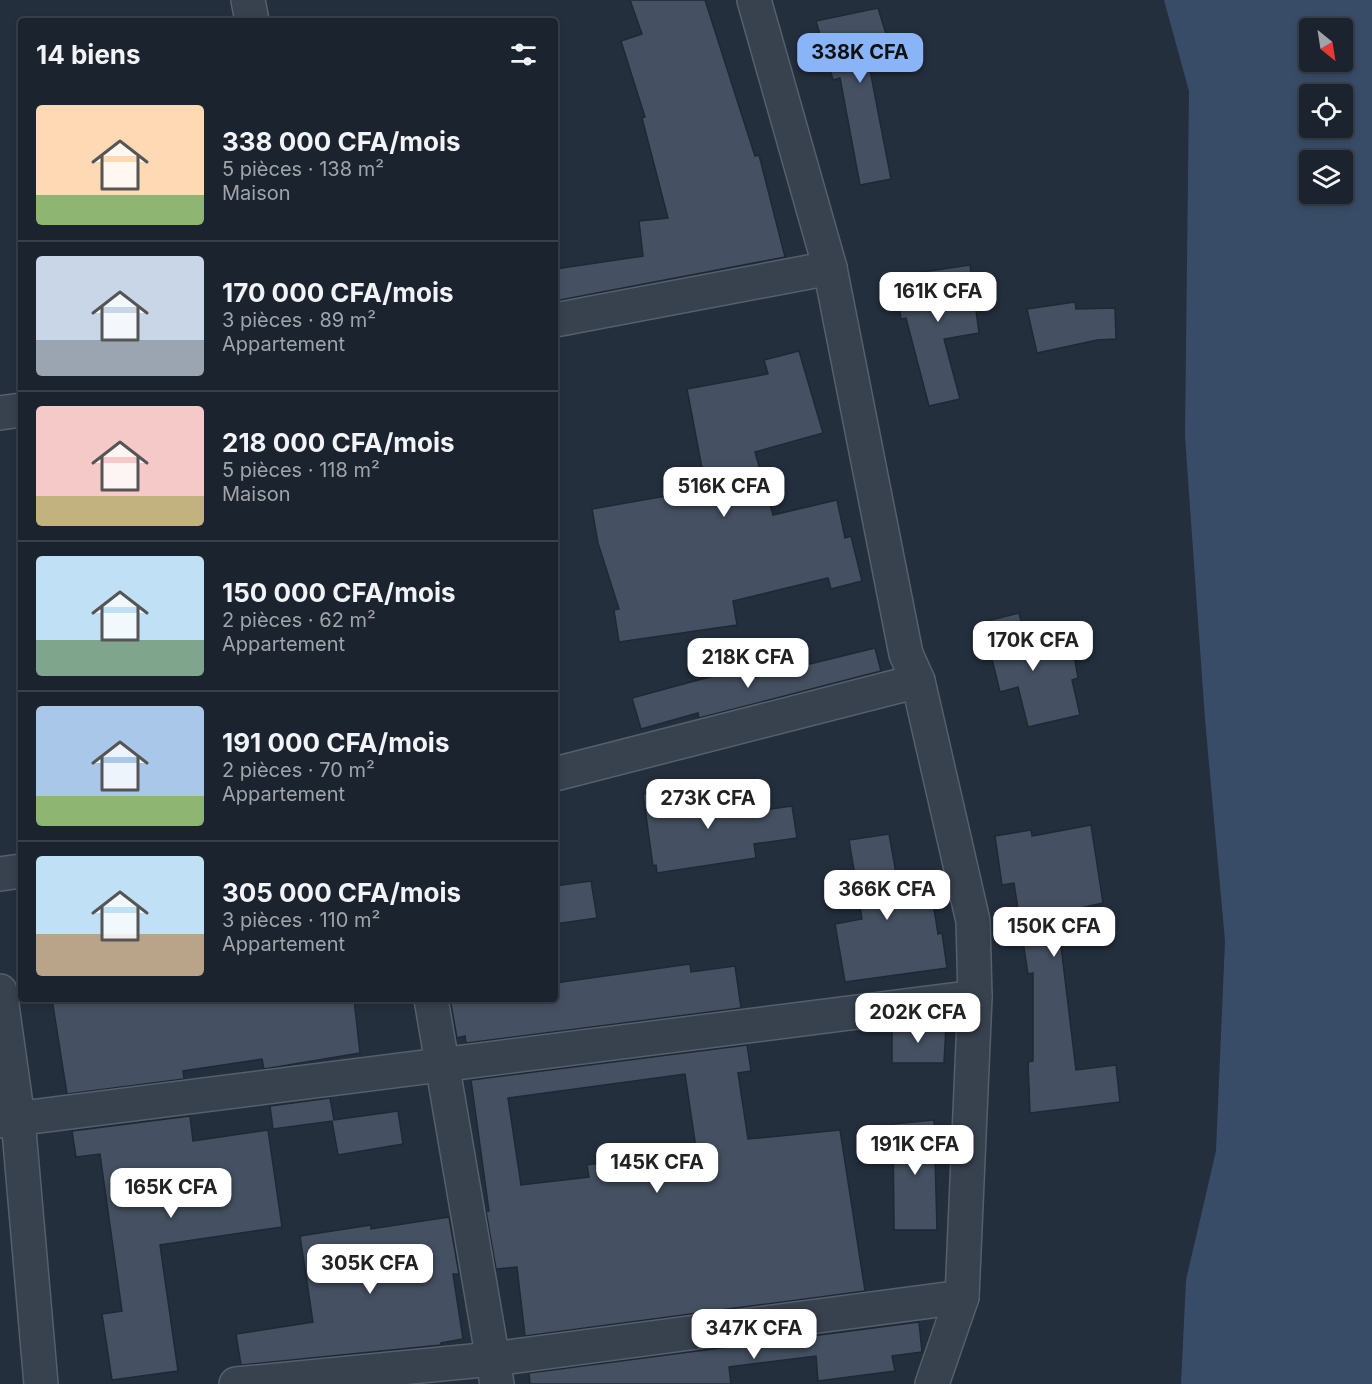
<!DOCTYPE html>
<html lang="fr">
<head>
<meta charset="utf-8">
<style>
  body { margin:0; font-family:Inter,sans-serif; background:#242b36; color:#f1f3f6; height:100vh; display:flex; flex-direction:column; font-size:22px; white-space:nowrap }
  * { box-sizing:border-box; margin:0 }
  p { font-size:20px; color:#a0a4aa }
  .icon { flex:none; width:33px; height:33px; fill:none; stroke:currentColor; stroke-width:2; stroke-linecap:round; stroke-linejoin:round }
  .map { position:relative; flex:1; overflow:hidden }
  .panel { position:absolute; left:18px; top:18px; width:540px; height:984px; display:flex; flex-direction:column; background:#1b232e; border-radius:6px; box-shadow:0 3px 9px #0003,0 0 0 2px #39404a }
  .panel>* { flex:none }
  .needle { width:39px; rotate:150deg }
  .fabs { position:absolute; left:1299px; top:18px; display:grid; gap:12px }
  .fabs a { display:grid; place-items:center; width:54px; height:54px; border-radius:6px; background:#1b232e; box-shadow:0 3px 9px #0003,0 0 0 2px #39404a; font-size:30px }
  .price { position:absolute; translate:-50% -51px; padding:0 14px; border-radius:12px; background:#fff; color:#222; font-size:20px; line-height:39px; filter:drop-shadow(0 2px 3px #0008) }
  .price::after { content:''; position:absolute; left:50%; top:36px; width:18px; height:14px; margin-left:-9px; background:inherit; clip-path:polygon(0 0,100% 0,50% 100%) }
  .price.selected { background:#8ab4f8; color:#111 }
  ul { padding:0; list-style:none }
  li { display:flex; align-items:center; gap:18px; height:150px; padding:0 18px }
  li+li { border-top:2px solid #39404a }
  li span { display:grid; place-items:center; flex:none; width:168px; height:120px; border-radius:6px; color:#555 }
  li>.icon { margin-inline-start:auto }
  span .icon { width:72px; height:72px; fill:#fffc; stroke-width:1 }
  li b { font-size:26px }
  h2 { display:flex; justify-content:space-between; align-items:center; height:72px; padding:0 18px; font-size:26px }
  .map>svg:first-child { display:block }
</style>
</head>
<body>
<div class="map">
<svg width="1372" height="1384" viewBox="0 0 1372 1384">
  <rect width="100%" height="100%" fill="#242f3e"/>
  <path fill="#394c67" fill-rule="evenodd" d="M 1164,0 L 1372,0 L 1372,1384 L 1181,1384 L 1186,1280 L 1216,1151 L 1225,941 L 1205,719 L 1185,436 L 1189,91 ZM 1310,28 L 1342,28 L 1342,62 L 1310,62 ZM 1310,94 L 1342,94 L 1342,128 L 1310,128 ZM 1310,160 L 1342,160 L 1342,194 L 1310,194 Z"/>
  <g fill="#455162" stroke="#1f2835" stroke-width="1.5" fill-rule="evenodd">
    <polygon points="630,0 705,0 755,156 759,155 785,257 555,301 555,269 643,256 639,221 668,218 642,118 645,117 621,41 642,34"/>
    <polygon points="878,8 895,63 870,70 891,179 860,185 840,78 833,80 816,21"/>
    <polygon points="970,265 979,333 944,339 960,399 929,406 906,318 901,319 895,276"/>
    <polygon points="1075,302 1076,309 1115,308 1116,339 1097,340 1037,353 1027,309"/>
    <polygon points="799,351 823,433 755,452 773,515 837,500 845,538 851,536 862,581 831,589 828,578 733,601 737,625 619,642 614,610 619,609 598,543 592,509 706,489 687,389 768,374 764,360"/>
    <polygon points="1019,613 1028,649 1072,643 1078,678 1072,680 1080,715 1028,727 1018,687 1000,692 983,622"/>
    <polygon points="875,648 881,671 699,718 698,713 641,729 632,698 746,667 749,679"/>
    <polygon points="710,785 715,817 792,806 797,838 754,844 756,858 657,873 656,865 653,866 643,794"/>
    <polygon points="1091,825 1103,903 1057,913 1076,1070 1116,1065 1120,1102 1030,1113 1028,1062 1033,1061 1033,973 1028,974 1014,883 1002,885 995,836 1031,830 1032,836"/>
    <polygon points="889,834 901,901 932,896 938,934 942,933 947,968 845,982 835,924 862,919 849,840"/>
    <polygon points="591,881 597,918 555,924 555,886"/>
    <polygon points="690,964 691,972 735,966 741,1008 466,1043 465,1036 457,1038 450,999 555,999 555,983"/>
    <polygon points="52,999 354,999 360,1053 264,1069 262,1059 183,1071 184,1079 67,1094"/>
    <polygon points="908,1024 946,1026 944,1063 892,1063 892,1026"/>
    <path d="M 747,1045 L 751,1071 L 738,1073 L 748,1139 L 840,1130 L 865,1291 L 525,1336 L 517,1267 L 496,1269 L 486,1211 L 489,1211 L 471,1080 ZM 685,1074 L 696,1148 L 587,1165 L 589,1177 L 521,1185 L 508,1098 Z"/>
    <polygon points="330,1098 334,1120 398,1111 403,1144 338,1155 332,1121 273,1129 270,1106"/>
    <polygon points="190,1116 193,1141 268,1130 282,1227 160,1245 178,1371 112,1380 102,1314 122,1311 100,1154 76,1157 72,1131"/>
    <polygon points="934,1120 937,1230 894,1230 893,1124"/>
    <polygon points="449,1217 459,1274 453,1274 463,1339 441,1343 441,1345 241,1365 236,1334 313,1322 300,1236 371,1225 371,1229"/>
    <polygon points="919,1322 922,1352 892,1356 895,1371 818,1381 816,1356 729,1367 731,1384 530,1384 529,1373"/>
  </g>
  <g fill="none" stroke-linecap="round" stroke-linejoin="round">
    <g stroke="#565f6c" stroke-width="36">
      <g id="minor">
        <polyline points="248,0 252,21"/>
        <polyline points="754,0 830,268 906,654 918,681 973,921 975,997 962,1297 932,1384"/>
        <polyline points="555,320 830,268"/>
        <polyline points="0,413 21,410"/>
        <polyline points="555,774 918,681"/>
        <polyline points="0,874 21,871"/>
        <polyline points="0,991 18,1119 41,1384"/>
        <polyline points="431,999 497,1384"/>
        <polyline points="0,1121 975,997"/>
        <polyline points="236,1384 493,1359 962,1297"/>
      </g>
    </g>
    <use href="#minor" stroke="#38414e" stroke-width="33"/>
  </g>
</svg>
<div class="fabs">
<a><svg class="needle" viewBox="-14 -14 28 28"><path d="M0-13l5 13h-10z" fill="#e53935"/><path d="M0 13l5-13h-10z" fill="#a0a4aa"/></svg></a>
<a><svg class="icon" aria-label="locate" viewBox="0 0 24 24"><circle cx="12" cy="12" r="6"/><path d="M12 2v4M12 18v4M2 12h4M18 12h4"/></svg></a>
<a><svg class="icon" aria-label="layers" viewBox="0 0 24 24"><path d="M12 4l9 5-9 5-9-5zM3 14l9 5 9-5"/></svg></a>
</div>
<b class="price selected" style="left:860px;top:84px">338K CFA</b>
<b class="price" style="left:938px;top:323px">161K CFA</b>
<b class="price" style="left:724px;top:518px">516K CFA</b>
<b class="price" style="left:1033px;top:672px">170K CFA</b>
<b class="price" style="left:748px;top:689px">218K CFA</b>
<b class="price" style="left:708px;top:830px">273K CFA</b>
<b class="price" style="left:887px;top:921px">366K CFA</b>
<b class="price" style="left:1054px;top:958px">150K CFA</b>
<b class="price" style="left:918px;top:1044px">202K CFA</b>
<b class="price" style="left:915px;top:1176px">191K CFA</b>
<b class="price" style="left:657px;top:1194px">145K CFA</b>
<b class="price" style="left:171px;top:1219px">165K CFA</b>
<b class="price" style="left:370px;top:1295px">305K CFA</b>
<b class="price" style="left:754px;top:1360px">347K CFA</b>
<section class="panel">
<h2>14 biens<svg class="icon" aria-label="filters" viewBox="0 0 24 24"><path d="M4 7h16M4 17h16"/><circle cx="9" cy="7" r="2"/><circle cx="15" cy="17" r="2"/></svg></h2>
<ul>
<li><span style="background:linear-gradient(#ffd9b3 75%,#8fb573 0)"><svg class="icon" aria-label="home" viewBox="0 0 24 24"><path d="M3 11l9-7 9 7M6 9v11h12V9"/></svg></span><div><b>338 000 CFA/mois</b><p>5 pièces · 138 m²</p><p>Maison</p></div></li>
<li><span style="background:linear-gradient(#c9d6e8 70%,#9aa5b1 0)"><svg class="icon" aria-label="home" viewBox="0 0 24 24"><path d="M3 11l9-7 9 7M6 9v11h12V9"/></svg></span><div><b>170 000 CFA/mois</b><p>3 pièces · 89 m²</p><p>Appartement</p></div></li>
<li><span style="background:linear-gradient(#f6c9c9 75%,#c2b280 0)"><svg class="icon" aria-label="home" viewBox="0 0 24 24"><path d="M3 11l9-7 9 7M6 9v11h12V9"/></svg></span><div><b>218 000 CFA/mois</b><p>5 pièces · 118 m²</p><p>Maison</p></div></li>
<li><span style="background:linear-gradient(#bfe0f5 70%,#7fa58c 0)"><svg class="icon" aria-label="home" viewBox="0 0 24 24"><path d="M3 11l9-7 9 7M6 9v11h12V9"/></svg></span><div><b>150 000 CFA/mois</b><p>2 pièces · 62 m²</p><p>Appartement</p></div></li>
<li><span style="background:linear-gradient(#a9c7e8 75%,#8fb573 0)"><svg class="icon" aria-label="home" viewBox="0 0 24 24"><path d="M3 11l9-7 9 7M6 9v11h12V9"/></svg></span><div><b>191 000 CFA/mois</b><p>2 pièces · 70 m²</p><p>Appartement</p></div></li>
<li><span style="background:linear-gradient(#bfe0f5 65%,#b9a48a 0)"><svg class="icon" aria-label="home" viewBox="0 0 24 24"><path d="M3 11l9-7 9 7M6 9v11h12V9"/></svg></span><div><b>305 000 CFA/mois</b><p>3 pièces · 110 m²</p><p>Appartement</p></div></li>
</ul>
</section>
</div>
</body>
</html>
